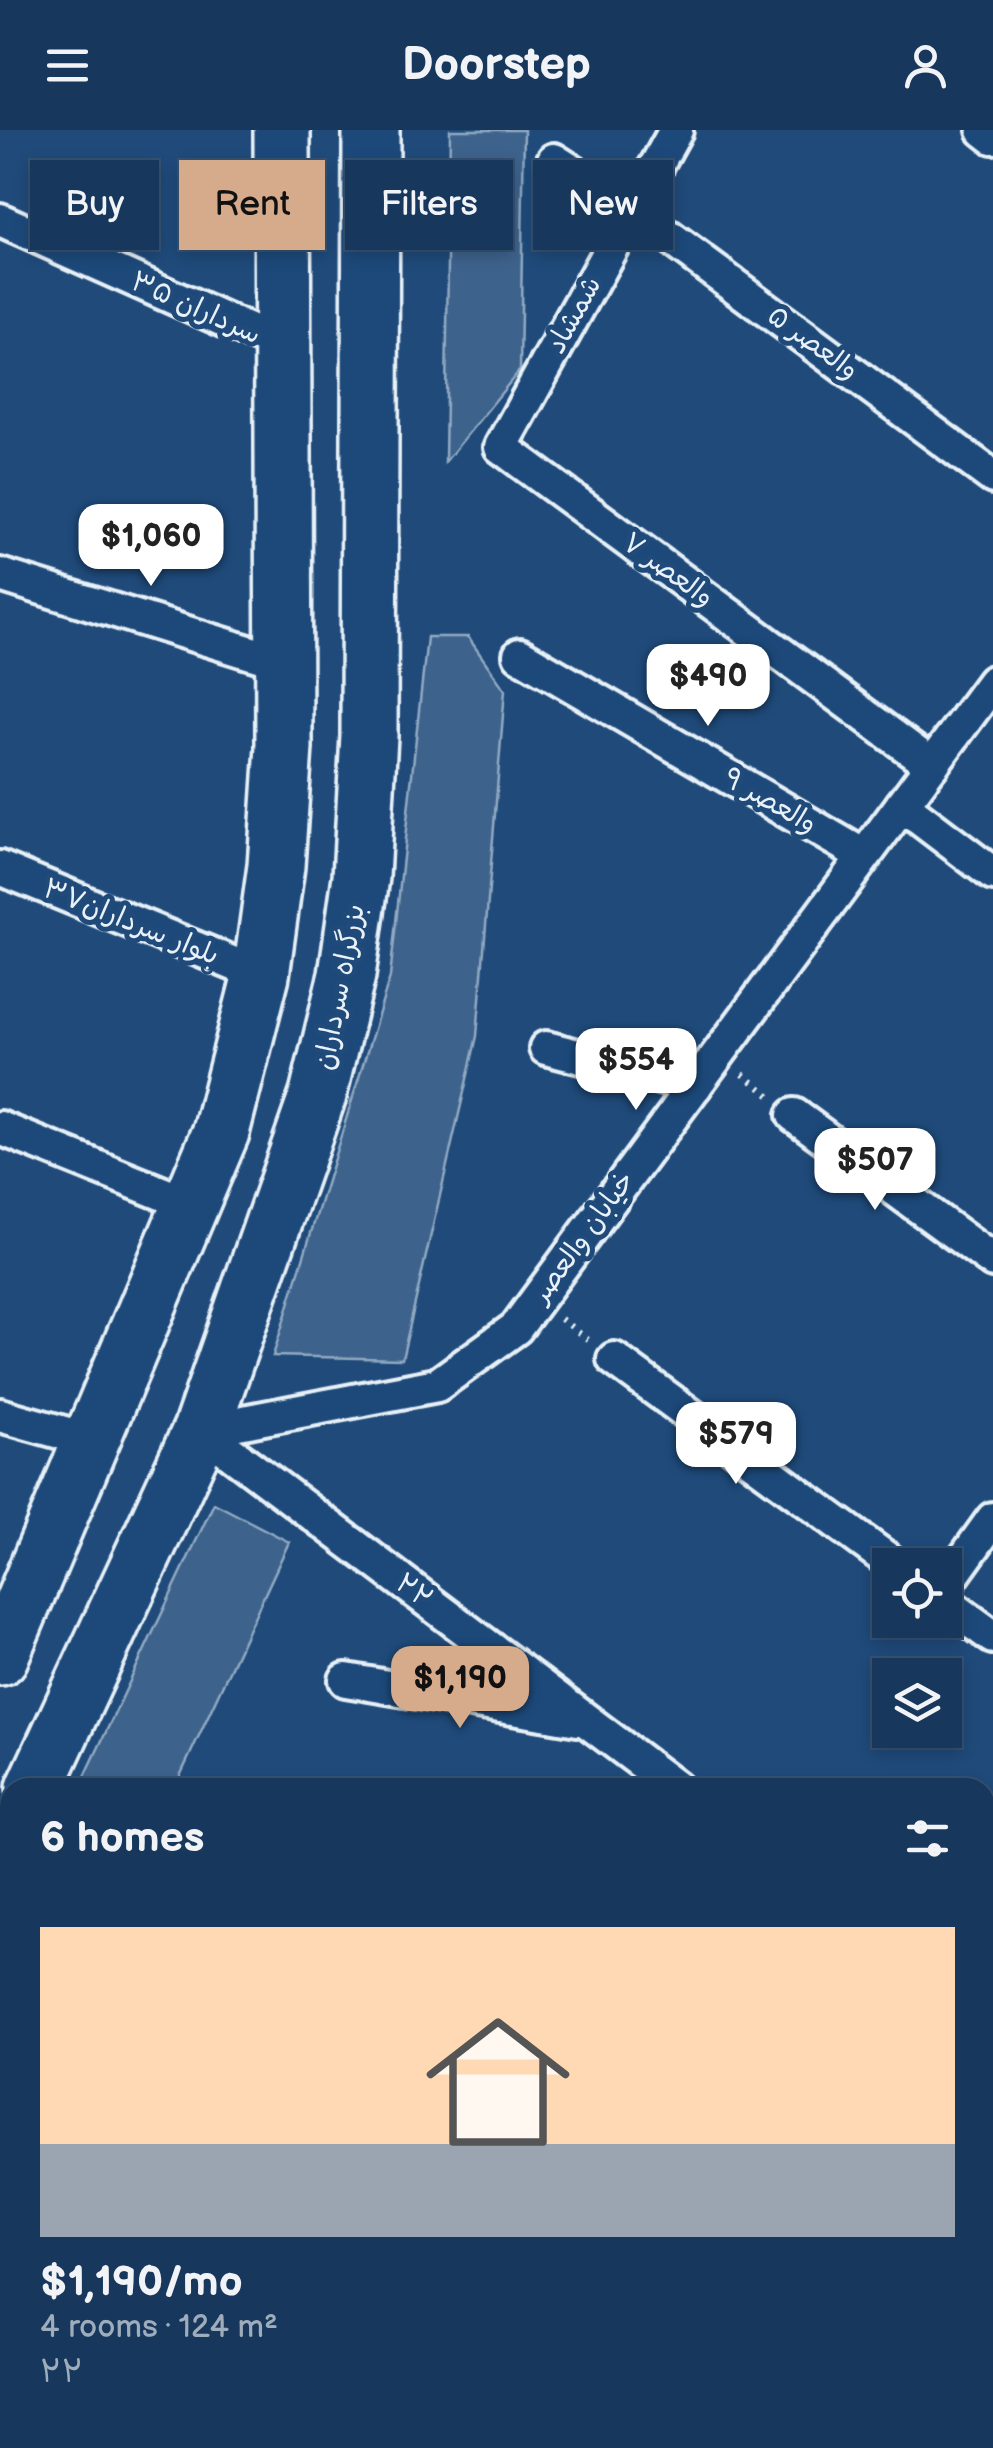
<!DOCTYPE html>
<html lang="en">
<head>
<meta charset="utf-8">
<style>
  body { margin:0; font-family:"Balsamiq Sans","Playpen Sans Arabic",sans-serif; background:#203f62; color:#f1f3f6; height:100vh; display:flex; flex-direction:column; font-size:38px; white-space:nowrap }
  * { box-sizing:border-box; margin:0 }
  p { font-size:32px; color:#9eacbb }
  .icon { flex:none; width:55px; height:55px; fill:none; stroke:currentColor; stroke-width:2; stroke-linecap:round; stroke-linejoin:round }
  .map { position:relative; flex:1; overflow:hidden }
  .panel { position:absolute; left:0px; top:1648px; width:995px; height:672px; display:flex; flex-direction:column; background:#17385c; border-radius:30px 30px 0 0; box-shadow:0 5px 15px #0003,0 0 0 2px #365272 }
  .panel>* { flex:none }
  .guide { position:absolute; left:30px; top:30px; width:935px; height:90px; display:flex; gap:20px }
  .controls { position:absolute; left:872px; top:1418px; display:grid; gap:20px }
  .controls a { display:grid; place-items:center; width:90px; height:90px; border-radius:0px; background:#17385c; box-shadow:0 5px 15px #0003,0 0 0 2px #365272; font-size:50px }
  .price { position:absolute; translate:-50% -85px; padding:0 22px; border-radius:20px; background:#fff; color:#222; font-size:32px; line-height:65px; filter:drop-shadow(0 2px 5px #0008) }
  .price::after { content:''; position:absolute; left:50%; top:60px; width:30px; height:22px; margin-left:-15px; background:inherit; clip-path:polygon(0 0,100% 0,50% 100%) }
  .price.on { background:#d6ab8b; color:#111 }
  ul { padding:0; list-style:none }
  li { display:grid; align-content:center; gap:20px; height:530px; padding:0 40px }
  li+li { border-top:2px solid #365272 }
  li span { display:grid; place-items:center; height:310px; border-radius:0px; color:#555 }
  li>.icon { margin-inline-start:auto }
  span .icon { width:180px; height:180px; fill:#fffc; stroke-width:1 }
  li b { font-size:42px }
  h2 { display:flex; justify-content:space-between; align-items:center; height:120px; padding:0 40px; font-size:42px }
  .pill { padding:0 35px; border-radius:0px; background:#17385c; box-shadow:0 5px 15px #0003,0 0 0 2px #365272; font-size:35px; line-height:90px }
  .pill.on { background:#d6ab8b; color:#111 }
  header { display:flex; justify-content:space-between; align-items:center; height:130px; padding:0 40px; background:#17385c; font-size:45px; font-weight:700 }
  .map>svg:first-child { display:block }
</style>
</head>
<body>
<header><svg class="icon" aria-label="menu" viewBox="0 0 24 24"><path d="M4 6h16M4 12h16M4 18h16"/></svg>Doorstep<svg class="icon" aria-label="person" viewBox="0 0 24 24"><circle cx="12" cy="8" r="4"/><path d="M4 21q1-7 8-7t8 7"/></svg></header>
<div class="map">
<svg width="993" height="2318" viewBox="0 0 993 2318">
  <rect width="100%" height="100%" fill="#1f4a7a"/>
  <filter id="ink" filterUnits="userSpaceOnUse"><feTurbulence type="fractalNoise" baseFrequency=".01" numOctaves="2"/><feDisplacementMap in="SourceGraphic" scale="20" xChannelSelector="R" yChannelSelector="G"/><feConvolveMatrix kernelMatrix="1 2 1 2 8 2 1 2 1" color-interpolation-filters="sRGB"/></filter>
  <g filter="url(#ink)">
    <g fill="#3c628c" stroke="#92aac2" stroke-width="2.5">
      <polygon points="450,0 524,0 520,240 445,332"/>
      <polygon points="427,507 468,507 505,560 477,906 402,1229 273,1226 390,847"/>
      <polygon points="214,1373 289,1412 175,1657 80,1657"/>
      <polygon points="10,1807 10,2012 0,2033 0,1828"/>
      <polygon points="985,1850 993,1851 993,2188 985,2195"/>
    </g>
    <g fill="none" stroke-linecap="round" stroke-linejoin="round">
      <g stroke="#e8f1f8" stroke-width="40">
        <g id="street">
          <polyline points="676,0 501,317 932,635"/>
          <polyline points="984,0 993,7"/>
          <polyline points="554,30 632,80 993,347"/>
          <polyline points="0,90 282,216"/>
          <polyline points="0,445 284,533"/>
          <polyline points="520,525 864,726"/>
          <polyline points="902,675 993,744"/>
          <polyline points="0,738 261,845"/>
          <polyline points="546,918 695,956"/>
          <polyline points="794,985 993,1131"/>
          <polyline points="0,998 191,1075"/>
          <polyline points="614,1229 895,1435"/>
          <polyline points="0,1285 92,1311"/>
          <polyline points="201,1300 437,1255 516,1198 993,552"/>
          <polyline points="201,1300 676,1658"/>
          <polyline points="945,1456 993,1389"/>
          <polyline points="945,1472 993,1507"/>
          <polyline points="346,1550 578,1589"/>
          <polyline points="985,2254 993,2253"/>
          <polyline points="236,2318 240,2310"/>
          <polyline points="591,2318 683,2310"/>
          <polyline points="728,2318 729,2310"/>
        </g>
      </g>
      <g stroke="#e8f1f8" stroke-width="58">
        <polyline id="primary" points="34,2310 53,2318"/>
      </g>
      <g stroke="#e8f1f8" stroke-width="62">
        <g id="highway">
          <polyline points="0,1527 221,1002 261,845 276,736 284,617 282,0"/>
          <polyline points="35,1658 201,1300 318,965 347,845 361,747 369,606 371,0"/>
          <polyline points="0,1733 10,1711"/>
        </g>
      </g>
      <g stroke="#e8f1f8" stroke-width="6" stroke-dasharray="2.5 8" stroke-linecap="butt">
        <polyline points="743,944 772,967"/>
        <polyline points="561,1189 591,1212"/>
      </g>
      <use href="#street" stroke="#1f4a7a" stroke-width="32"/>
      <use href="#primary" stroke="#1f4a7a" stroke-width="50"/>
      <use href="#highway" stroke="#1f4a7a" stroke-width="55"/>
    </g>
  </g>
  <g text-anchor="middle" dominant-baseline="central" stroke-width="10" stroke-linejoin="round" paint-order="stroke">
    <g font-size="28" fill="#e8f1f8" stroke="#1f4a7a">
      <text transform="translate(196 178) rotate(24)">سرداران ۳۵</text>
      <text transform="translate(574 185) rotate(-61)">شمشاد</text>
      <text transform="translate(813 213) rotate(36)">والعصر ۵</text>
      <text transform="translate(668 440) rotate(36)">والعصر ۷</text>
      <text transform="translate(770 671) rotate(30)">والعصر ۹</text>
      <text transform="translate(131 792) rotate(22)">بلوار سرداران۳۷</text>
      <text transform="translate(340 857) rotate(-79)">بزرگراه سرداران</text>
      <text transform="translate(583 1107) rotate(-54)">خیابان والعصر</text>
      <text transform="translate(414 1461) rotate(37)">۲۲</text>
    </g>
  </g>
</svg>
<div class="controls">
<a><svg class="icon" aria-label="locate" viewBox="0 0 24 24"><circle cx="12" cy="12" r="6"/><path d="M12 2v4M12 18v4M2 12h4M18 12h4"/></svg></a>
<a><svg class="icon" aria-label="layers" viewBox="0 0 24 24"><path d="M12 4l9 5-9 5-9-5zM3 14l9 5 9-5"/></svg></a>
</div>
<b class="price" style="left:151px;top:459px">$1,060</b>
<b class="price" style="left:708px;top:599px">$490</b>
<b class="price" style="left:636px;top:983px">$554</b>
<b class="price" style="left:875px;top:1083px">$507</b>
<b class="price" style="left:736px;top:1357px">$579</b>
<b class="price on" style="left:460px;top:1601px">$1,190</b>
<div class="guide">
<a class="pill">Buy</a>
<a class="pill on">Rent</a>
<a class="pill">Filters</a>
<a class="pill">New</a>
</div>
<section class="panel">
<h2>6 homes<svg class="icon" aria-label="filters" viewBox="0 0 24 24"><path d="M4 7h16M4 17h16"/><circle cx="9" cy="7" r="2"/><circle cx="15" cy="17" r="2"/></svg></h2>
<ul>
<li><span style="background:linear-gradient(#ffd9b3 70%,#9aa5b1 0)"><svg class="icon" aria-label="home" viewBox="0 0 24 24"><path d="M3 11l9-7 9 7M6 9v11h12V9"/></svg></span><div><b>$1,190/mo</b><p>4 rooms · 124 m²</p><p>۲۲</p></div></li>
</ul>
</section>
</div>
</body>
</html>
